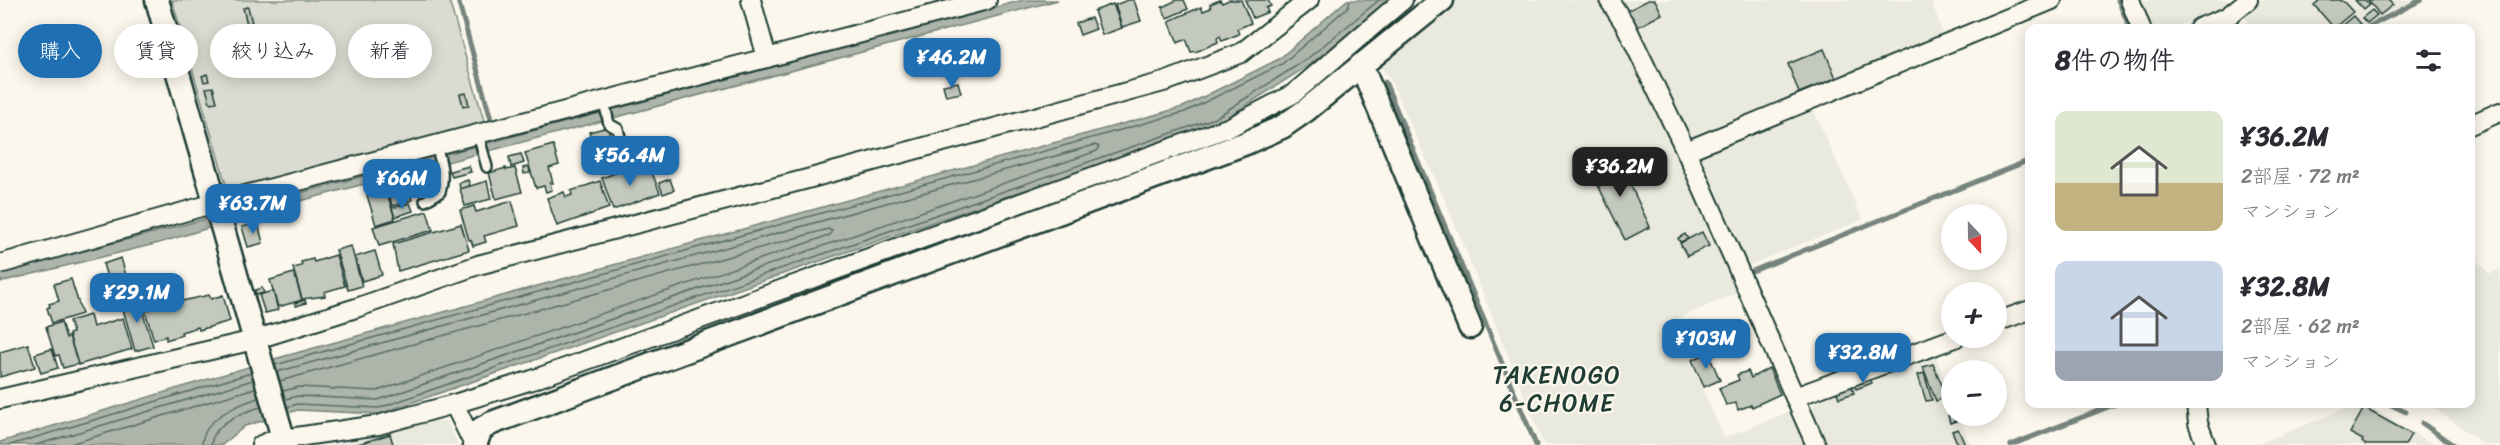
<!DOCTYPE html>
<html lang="ja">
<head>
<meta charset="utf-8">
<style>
  body { margin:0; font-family:Sriracha,"Klee One",sans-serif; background:#f7f7f7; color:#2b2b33; height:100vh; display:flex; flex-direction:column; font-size:22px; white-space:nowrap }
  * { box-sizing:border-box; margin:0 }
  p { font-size:20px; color:#7c7c81 }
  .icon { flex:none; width:33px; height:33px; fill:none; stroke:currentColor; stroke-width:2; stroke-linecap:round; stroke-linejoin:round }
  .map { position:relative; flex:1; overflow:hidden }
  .panel { position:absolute; left:2025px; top:24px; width:450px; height:384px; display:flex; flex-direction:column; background:#fff; border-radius:12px; box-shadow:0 3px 15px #0003 }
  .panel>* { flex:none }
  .hud { position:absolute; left:18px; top:24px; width:570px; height:54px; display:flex; gap:12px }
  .needle { width:39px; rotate:158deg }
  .controls { position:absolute; left:1941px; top:204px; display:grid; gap:12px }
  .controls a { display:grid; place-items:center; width:66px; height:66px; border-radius:50%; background:#fff; box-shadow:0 3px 15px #0003; font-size:30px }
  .price { position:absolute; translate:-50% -51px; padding:0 14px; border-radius:12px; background:#1f6fb2; color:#fff; font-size:20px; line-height:39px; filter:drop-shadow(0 2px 3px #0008) }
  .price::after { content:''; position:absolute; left:50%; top:36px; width:18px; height:14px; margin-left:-9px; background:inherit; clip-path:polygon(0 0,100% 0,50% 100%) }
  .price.current { background:#222; color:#fff }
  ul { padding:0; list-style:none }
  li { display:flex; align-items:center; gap:18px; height:150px; padding:0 30px }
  li span { display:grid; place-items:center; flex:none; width:168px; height:120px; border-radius:12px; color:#555 }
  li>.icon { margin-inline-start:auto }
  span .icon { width:72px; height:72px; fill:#fffc; stroke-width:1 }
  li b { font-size:26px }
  h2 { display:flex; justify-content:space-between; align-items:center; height:72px; padding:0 30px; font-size:26px }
  .pill { padding:0 21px; border-radius:27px; background:#fff; box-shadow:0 3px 15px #0003; font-size:21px; line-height:54px }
  .pill.current { background:#1f6fb2; color:#fff }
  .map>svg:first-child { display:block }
</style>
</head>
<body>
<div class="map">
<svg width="2500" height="445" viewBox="0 0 2500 445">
  <rect width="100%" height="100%" fill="#fbf7ec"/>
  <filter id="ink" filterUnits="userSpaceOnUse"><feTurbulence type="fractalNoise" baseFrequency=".0167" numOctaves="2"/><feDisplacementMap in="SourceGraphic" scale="12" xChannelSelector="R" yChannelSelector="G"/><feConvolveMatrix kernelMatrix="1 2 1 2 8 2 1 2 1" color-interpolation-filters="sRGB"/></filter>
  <g filter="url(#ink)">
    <g fill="#eae9de">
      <polygon points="1456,0 1598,0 1625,42 1738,292 1673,321 1724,438 1789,412 1796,415 1809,445 1544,445 1448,207 1389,77 1379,64"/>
      <polygon points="1618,0 1931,0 1943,34 1696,141 1688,136"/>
      <polygon points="2139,0 2233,0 2224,7 2174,28 2150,28"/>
      <polygon points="2257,0 2414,0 2362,28 2253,28 2242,12"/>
      <polygon points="1812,107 1863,220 1744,267 1697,160 1700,152"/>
      <polygon points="2471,254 2490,274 2500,269 2500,445 2485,445 2431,406 2437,404 2470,404"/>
      <polygon points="1934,352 1951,396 1952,416 1959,416 1971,445 1828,445 1813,414 1814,405 1820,396"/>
      <polygon points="2357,404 2365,404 2434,445 2256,445"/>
      <polygon points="433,419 448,422 458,445 313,445"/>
    </g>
    <polygon fill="#dbdcd1" stroke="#7d8c82" stroke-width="1.5" points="172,0 449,0 485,124 228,191"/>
    <g fill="#adb4aa" stroke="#74847b" stroke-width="1.5">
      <path d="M 1023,0 L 1058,0 L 274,208 L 159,243 L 0,282 L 0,273 C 92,248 183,226 274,200 Z"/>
      <polygon points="1347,0 1389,0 1311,64 1218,123 379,414 298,410 245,426 222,445 0,445 0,442 278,358 1183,107 1279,59"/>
    </g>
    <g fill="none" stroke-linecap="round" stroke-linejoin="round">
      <g stroke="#586d63" stroke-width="1.5">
        <polyline points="275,365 1185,112 1282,64 1348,7 1350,0"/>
        <polyline points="277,372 1095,145 1099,147 1097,151 378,400 298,396 285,399"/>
        <polyline points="280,381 828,229 832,231 830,235 377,391 299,387 283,391"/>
        <polyline points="287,407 298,404 379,408 1215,118 1307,59 1379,0"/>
        <polyline points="10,445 251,373"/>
        <polyline points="36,445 253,380"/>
        <polyline points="67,445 255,388"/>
        <path d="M 202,445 C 203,418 237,405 258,398"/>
        <path d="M 211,445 C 213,423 243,412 261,407"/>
      </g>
      <g stroke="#74847b" stroke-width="5">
        <polyline points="458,0 492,123"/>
        <polyline points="2118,0 2130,28"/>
        <polyline points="2366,28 2421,0"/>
        <polyline points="1385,82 1536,445"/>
        <polyline points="1750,272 2030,160"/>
        <polyline points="2389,404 2406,412"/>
        <polyline points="2422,423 2453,445"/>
        <polyline points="2011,445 2116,404"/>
      </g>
    </g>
    <g fill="#c4c9be" stroke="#1f3d34" stroke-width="1.5">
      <polygon points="1128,0 1134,0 1141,21 1122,27 1115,5"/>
      <polygon points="1177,0 1184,0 1188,9 1167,18 1162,7"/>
      <polygon points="1220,0 1222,3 1229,0 1241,0 1251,23 1237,29 1239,34 1222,41 1220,36 1217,38 1218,42 1198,51 1191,52 1186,39 1178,43 1169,21 1201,7 1203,11 1211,8 1210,4"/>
      <polygon points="1245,0 1268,0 1271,6 1266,8 1268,12 1253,18"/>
      <polygon points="1648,0 1655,0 1662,14 1636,28 1627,11"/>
      <polygon points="2320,0 2342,0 2353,12 2334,28 2314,5"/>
      <polygon points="2355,0 2365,0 2370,5 2364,10"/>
      <polygon points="2368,0 2388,0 2393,5 2380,15"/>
      <polygon points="1113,4 1122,28 1102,35 1094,11"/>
      <polygon points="248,7 252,23 247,24 243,8"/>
      <polygon points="2372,10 2377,15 2367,23 2362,18"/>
      <polygon points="2353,16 2361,25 2355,28 2339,28"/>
      <polygon points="1091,18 1096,29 1080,35 1076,23"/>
      <polygon points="1824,49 1836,78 1799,93 1788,64"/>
      <polygon points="207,74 209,81 204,82 202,76"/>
      <polygon points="958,82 961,93 946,96 943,85"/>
      <polygon points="213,87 217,102 210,103 206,88"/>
      <polygon points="466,93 469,105 463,106 460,94"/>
      <polygon points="608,127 615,165 599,169 589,132"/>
      <polygon points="553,145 559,165 549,168 553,183 550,183 552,190 546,192 544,186 536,188 525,153"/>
      <polygon points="521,154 524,163 511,167 509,157"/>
      <polygon points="1617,156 1650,227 1625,240 1590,169"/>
      <polygon points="649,165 660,193 613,210 602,178 626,169 627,173"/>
      <polygon points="469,166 471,172 452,177 450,171"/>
      <polygon points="529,166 530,173 524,174 523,168"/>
      <polygon points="506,168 506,170 515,168 522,192 496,199 489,173"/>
      <polygon points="670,179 674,190 663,194 659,183"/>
      <polygon points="468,180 470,186 460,189 459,183"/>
      <polygon points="487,181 491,199 465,206 460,189"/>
      <polygon points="600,181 609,208 557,226 547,198 564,192 566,197 572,195 571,191"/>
      <polygon points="405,182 407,192 389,197 386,188"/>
      <polygon points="386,189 395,219 376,225 367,195"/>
      <polygon points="410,192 412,200 392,206 390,198"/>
      <polygon points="512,201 519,226 484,236 486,242 473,246 471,240 469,240 460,210 474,206 476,212"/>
      <polygon points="410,203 413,211 395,217 392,208"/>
      <polygon points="427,211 433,230 379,246 373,227"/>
      <polygon points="258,223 263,243 248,247 242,227"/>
      <polygon points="461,224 469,250 398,271 393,244"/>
      <polygon points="1702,232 1709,246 1687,256 1680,243"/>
      <polygon points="1685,234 1688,239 1680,242 1678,238"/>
      <polygon points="351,246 362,286 348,290 336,250"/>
      <polygon points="375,251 382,275 362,281 355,257"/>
      <polygon points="336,255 345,286 324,292 325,296 302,299 293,268 302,266 301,262 313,259 314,262"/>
      <polygon points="121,258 128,282 123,284 127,299 115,303 103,264"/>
      <polygon points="294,273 302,300 278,307 270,280"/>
      <polygon points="71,279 82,314 52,323 47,308 50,307 49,304 59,301 54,284"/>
      <polygon points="182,284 183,290 168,295 166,289"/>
      <polygon points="262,288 264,293 256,295 255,290"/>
      <polygon points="273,291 278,310 265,313 259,295"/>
      <polygon points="209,295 211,299 223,295 230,321 199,330 198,327 181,332 182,335 166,340 166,336 154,340 145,311 158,307 157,303 172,299 173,303"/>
      <polygon points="138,297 153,346 135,351 121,302"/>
      <polygon points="305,300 306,303 296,306 295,303"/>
      <polygon points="90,315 93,327 123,318 132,349 78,365 69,334 73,333 69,321"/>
      <polygon points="61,322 66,338 69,336 78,364 63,368 59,355 55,356 46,327"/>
      <polygon points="28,344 35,367 0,377 0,352"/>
      <polygon points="52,349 58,368 41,373 35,354"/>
      <polygon points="1708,353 1720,380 1704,387 1692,360"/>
      <polygon points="1933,364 1947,397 1936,401 1923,367"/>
      <polygon points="1769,368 1780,394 1752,407 1751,405 1738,410 1736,403 1726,405 1719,388 1739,380 1737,375 1748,371 1751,378"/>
      <polygon points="1924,373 1932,400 1926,401 1918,375"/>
      <polygon points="1870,378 1872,383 1856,389 1854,384"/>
      <polygon points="1851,384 1854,393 1839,398 1836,390"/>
      <polygon points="2364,408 2411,434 2405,445 2366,445 2362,442 2363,440 2350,433"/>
      <polygon points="1952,414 1956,421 1950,423 1948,416"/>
      <polygon points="1958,429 1965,445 1958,445 1952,431"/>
      <polygon points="390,434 393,444 390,445 355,445"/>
    </g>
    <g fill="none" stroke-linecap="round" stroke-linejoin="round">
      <g stroke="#1f3d34" stroke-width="14">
        <g id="service">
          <polyline points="604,101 609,124 618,129 624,154"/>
          <polyline points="478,134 487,167"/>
          <path d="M 425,201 L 440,192 C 445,174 441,163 436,145"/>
        </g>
      </g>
      <g stroke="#1f3d34" stroke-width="22">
        <g id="minor">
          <polyline points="751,0 767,58"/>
          <polyline points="1609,0 1626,26 1686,151 1816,445"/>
          <polyline points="2130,0 2141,28"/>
          <polyline points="2199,28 2227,17 2248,0"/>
          <polyline points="2470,125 2500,112"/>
          <polyline points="1686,151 2052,0"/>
          <polyline points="0,264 215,203 987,0"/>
          <polyline points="1996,322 2030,310"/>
          <polyline points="1795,397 1955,338"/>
          <polyline points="0,399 254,340 356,308 478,265 811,178 1167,81 1241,53 1309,0"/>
          <polyline points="454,404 532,380 1230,127 1293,94 1403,0"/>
          <polyline points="2196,404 2198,423 2206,445"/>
          <polyline points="283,439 378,425 454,404 474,445"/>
          <polyline points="261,445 282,436"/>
        </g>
      </g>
      <g stroke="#1f3d34" stroke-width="27">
        <g id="tertiary">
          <polyline points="157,0 285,445"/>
          <polyline points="1361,65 1470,327"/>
          <polyline points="475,445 481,429 492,423 1246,143 1282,127 1305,111 1442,0"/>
        </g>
      </g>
      <use href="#service" stroke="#fbf7ec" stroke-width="9"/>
      <use href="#minor" stroke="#fbf7ec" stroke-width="18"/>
      <use href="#tertiary" stroke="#fbf7ec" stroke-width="22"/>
    </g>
  </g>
  <g text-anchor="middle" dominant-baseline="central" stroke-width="4.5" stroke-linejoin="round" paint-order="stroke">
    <g font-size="24" letter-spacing="1.5" fill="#1f3d34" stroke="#fbf7ec">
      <text x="1557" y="375">TAKENOGO<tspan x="1557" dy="28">6-CHOME</tspan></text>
    </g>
  </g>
</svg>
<div class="controls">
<a><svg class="needle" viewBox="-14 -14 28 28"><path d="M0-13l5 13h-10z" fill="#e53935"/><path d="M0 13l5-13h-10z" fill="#7c7c81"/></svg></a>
<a>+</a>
<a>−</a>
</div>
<b class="price" style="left:952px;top:89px">¥46.2M</b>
<b class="price" style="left:630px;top:187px">¥56.4M</b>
<b class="price current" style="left:1620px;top:198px">¥36.2M</b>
<b class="price" style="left:402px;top:210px">¥66M</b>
<b class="price" style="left:253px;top:235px">¥63.7M</b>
<b class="price" style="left:137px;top:324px">¥29.1M</b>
<b class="price" style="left:1706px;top:370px">¥103M</b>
<b class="price" style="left:1863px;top:384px">¥32.8M</b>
<div class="hud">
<a class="pill current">購入</a>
<a class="pill">賃貸</a>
<a class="pill">絞り込み</a>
<a class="pill">新着</a>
</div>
<section class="panel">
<h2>8件の物件<svg class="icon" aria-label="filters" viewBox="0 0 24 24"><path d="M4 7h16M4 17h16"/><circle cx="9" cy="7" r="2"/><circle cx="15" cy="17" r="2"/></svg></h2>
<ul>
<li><span style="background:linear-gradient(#dfe7d0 60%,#c2b280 0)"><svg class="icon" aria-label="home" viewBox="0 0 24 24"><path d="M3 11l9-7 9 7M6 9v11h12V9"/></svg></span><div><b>¥36.2M</b><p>2部屋 · 72 m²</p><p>マンション</p></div></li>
<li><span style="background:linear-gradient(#c9d6e8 75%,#9aa5b1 0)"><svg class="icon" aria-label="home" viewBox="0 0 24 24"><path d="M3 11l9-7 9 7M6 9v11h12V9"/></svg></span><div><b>¥32.8M</b><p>2部屋 · 62 m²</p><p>マンション</p></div></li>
</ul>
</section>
</div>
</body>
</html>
